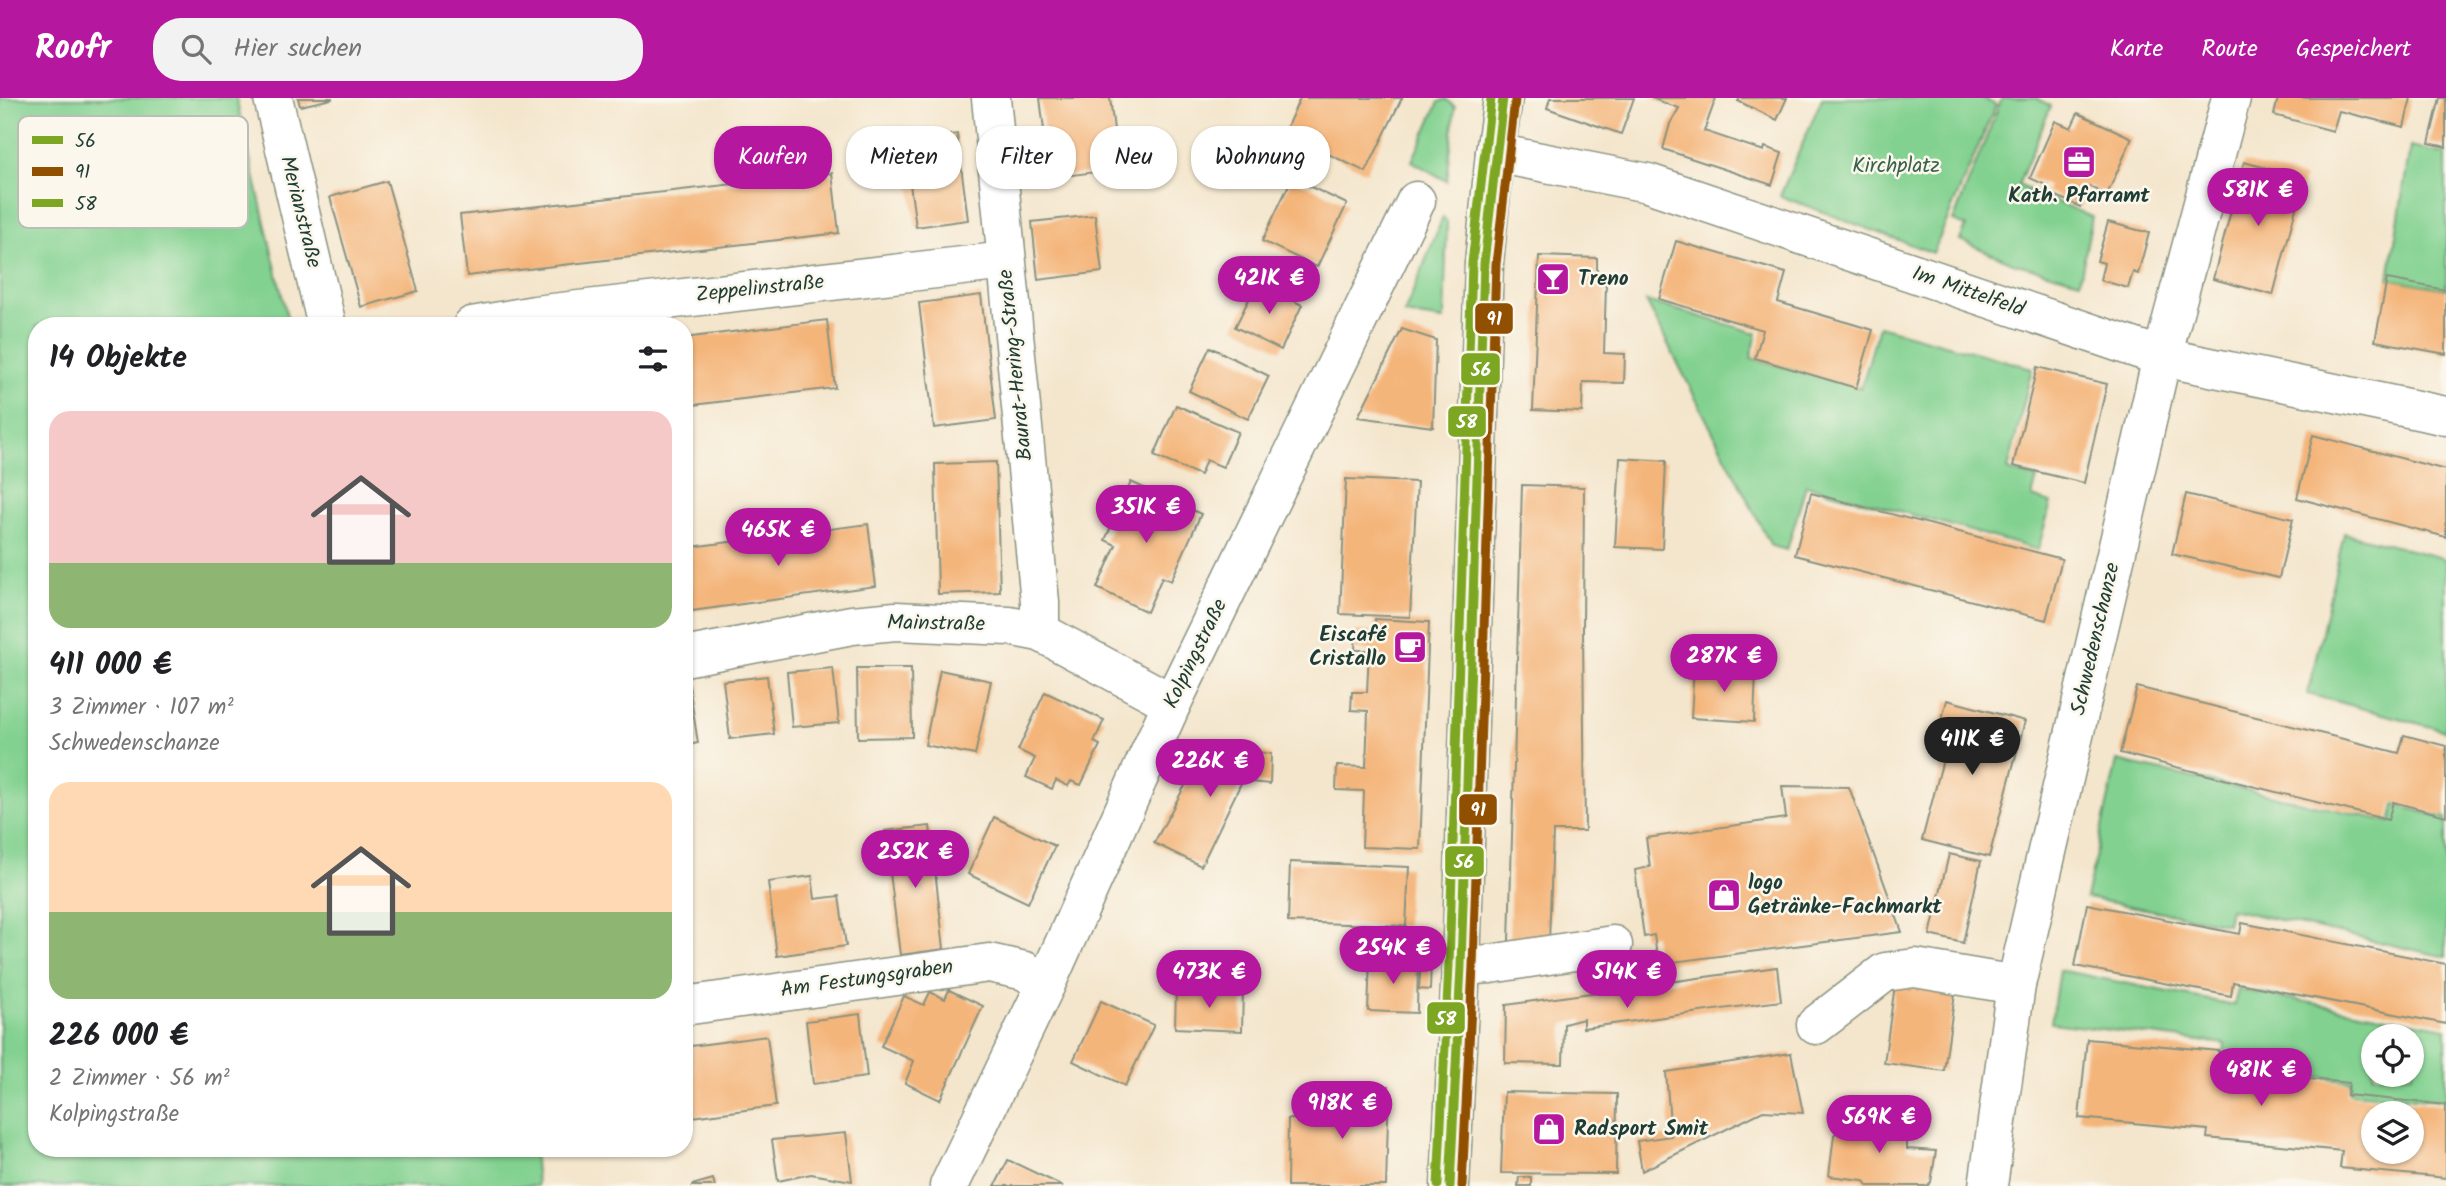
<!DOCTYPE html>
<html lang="de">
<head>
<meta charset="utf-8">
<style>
  body { margin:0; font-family:Kalam,sans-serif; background:#f2f2f2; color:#202124; height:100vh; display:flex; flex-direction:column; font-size:26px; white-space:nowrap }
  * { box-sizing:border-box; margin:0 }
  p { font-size:23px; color:#757577 }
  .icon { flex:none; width:38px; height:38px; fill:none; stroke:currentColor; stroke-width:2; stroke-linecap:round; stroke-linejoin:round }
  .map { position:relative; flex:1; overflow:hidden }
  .drawer { position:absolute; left:28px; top:219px; width:665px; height:840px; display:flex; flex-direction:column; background:#fff; border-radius:28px; box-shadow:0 2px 5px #0004 }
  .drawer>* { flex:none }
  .banner { position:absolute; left:714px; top:28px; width:665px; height:63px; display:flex; gap:14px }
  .buttons { position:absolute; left:2361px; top:926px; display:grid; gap:14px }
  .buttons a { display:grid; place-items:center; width:63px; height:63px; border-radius:50%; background:#fff; box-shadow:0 2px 5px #0004; font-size:35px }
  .price { position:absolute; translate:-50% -60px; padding:0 16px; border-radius:24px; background:#b5179e; color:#fff; font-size:23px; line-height:46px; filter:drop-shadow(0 2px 4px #0008) }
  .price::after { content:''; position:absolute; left:50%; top:42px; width:21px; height:16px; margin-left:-10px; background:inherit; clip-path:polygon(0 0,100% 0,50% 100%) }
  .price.selected { background:#222; color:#fff }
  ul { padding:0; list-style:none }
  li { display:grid; align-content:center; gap:14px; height:371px; padding:0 21px }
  li span { display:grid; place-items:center; height:217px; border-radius:21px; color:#555 }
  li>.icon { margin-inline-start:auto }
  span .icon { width:126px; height:126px; fill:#fffc; stroke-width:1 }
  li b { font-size:30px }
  h2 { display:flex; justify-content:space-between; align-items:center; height:84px; padding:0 21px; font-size:30px }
  .chip { padding:0 24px; border-radius:28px; background:#fff; box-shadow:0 2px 5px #0004; font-size:24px; line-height:63px }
  .chip.selected { background:#b5179e; color:#fff }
  header { display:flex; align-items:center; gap:42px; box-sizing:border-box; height:98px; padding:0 35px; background:#b5179e; color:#fff }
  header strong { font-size:33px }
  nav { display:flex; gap:38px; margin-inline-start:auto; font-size:24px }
  .search { width:490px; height:63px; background:#f2f2f2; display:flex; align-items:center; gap:18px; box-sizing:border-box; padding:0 24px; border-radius:28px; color:#757577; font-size:26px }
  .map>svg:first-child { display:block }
</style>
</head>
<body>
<header>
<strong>Roofr</strong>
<div class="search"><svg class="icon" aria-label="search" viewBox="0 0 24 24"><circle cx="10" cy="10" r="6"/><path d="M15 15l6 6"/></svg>Hier suchen</div>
<nav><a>Karte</a><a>Route</a><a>Gespeichert</a></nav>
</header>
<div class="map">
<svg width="2446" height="1088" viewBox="0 0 2446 1088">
  <rect width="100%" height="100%" fill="#fbf7ec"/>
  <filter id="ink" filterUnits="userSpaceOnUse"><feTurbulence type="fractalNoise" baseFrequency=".0143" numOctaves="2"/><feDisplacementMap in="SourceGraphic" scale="14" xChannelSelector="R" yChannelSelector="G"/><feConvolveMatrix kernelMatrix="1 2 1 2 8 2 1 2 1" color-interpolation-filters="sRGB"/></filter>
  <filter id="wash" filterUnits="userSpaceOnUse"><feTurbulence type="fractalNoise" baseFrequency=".00686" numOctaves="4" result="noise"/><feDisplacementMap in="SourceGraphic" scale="28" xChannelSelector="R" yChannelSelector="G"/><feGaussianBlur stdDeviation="1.57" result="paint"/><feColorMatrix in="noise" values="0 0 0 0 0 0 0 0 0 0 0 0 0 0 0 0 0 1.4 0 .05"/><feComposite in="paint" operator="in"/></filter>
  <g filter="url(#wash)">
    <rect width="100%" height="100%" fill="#f4e6cd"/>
    <g fill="#82d190" stroke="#508762" stroke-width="2" fill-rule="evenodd">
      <polygon points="0,0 236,0 289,227 37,228 37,1050 534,1050 537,1088 0,1088"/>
      <polygon points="1822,0 1981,0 1996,7 1933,155 1780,98"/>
      <polygon points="2002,0 2036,0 2051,8 2018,87 2092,119 2080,183 2013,165 1960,142 1966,128 1953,123"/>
      <polygon points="1446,1 1455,9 1447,83 1412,63 1439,4"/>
      <polygon points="2410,49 2446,56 2446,191 2389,181"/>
      <polygon points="1443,119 1447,124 1444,222 1404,216"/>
      <polygon points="1646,203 1757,235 1751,260 1861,290 1879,228 2032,270 2008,372 2037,380 2032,399 2051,405 2038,452 1806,387 1787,452 1771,448"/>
      <polygon points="2344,435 2446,461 2446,633 2308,596"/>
      <polygon points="2117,663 2391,724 2395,707 2446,720 2446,859 2230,811 2227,826 2086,800"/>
      <path d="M 2059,872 L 2234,907 L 2238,891 L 2446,930 L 2446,1002 L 2350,995 L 2351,983 L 2223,966 L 2225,946 L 2051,925 ZM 2373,938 L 2412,938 L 2412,976 L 2373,976 Z"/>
    </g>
    <g id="blocks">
      <g fill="#f4b57a" fill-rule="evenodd">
        <polygon points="298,0 332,0 332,1 300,8"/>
        <polygon points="1040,0 1110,0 1119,71 1050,80"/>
        <polygon points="1300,0 1402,0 1366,74 1284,35"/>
        <polygon points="1550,0 1634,0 1621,36 1547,10"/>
        <polygon points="1651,0 1716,0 1704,33 1764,53 1765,49 1782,55 1772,87 1663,51 1670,26 1679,10"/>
        <polygon points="1740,0 1787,0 1777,22 1738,3"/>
        <polygon points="2278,0 2411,0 2404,29 2339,13 2333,33 2274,17"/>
        <polygon points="2440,0 2446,0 2446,49 2429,45"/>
        <polygon points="2078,15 2132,40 2107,97 2089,88 2080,109 2046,93 2048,88 2030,80 2055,23 2071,30"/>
        <polygon points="957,36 968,122 916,129 904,43"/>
        <polygon points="2244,64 2304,80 2273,197 2213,181"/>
        <polygon points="832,75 839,135 467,178 460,117"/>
        <polygon points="1292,80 1347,106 1317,169 1262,143"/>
        <polygon points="387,83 418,193 361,209 330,99"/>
        <polygon points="1095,117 1102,174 1038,182 1032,124"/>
        <polygon points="2108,124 2149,135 2138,176 2133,174 2128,190 2100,182 2104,165 2097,163"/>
        <polygon points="1676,143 1786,175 1778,204 1873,232 1856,290 1755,260 1763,232 1659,201"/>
        <polygon points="1539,158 1597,160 1597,185 1606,186 1604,255 1625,256 1624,285 1583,284 1582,314 1533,312"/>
        <polygon points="2387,181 2446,192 2446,256 2375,243"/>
        <polygon points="1257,185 1302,207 1281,252 1235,229"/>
        <polygon points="981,197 996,322 934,330 919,205"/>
        <polygon points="827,222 835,290 684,308 684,240"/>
        <polygon points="1402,231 1436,242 1433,329 1358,319"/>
        <polygon points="1210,249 1269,278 1248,321 1189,293"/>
        <polygon points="2037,269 2107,286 2084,385 2013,368"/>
        <polygon points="1176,307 1238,334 1223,369 1206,362 1200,377 1154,358"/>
        <polygon points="2313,337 2446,372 2446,439 2297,400"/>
        <polygon points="1620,360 1666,363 1662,451 1615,449"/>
        <polygon points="996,364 1000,494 938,496 935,366"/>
        <polygon points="1346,381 1417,384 1410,519 1340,516"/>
        <polygon points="1131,384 1201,416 1171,483 1162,479 1147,514 1097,490 1116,447 1105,442"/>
        <polygon points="1522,387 1584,389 1583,533 1585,733 1553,733 1548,872 1508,879"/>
        <polygon points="1811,395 2062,461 2046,522 1795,457"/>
        <polygon points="2186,396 2293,421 2279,480 2172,456"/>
        <polygon points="868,426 876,488 684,514 684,450"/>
        <polygon points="1375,521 1429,524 1420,751 1362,749 1364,693 1336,692 1337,668 1366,669 1368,613 1351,612 1352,594 1367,594 1369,552 1355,552 1356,533 1375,534"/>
        <polygon points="1694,568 1756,572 1754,624 1691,620"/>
        <polygon points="833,570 839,625 792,629 787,574"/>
        <polygon points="857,570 911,570 912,639 858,640"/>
        <polygon points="940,572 991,583 975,657 925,647"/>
        <polygon points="767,578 774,636 730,641 723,583"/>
        <polygon points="689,587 698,645 684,648 684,588"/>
        <polygon points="2137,589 2399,655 2404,637 2446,648 2446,718 2393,704 2388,722 2120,655"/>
        <polygon points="1045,594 1104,622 1094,644 1100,647 1081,687 1071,683 1068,688 1056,682 1052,691 1026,679 1035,660 1018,652"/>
        <polygon points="1947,602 2025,623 1989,759 1922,742 1946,650 1935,647"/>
        <polygon points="1208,645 1271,656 1270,686 1242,683 1201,768 1154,745"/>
        <polygon points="1782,688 1849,689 1902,834 1658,866 1654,837 1644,839 1635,772 1650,769 1646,740 1786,720"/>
        <polygon points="994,719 1055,748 1028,805 968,776"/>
        <polygon points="930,728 944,851 900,857 885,733"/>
        <polygon points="1949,756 1981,763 1963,845 1930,837"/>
        <polygon points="1290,764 1409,769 1406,828 1288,824"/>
        <polygon points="812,778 815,801 839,798 846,848 777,858 768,784"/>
        <polygon points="2087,806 2240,836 2242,825 2446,866 2446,926 2233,884 2231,898 2075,868"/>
        <polygon points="1370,861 1418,862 1417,915 1368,913"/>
        <polygon points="1421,864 1431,864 1430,892 1419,891"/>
        <polygon points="1777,869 1781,903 1583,930 1583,921 1564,926 1563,966 1505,965 1506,907"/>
        <polygon points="1896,880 1956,888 1944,973 1884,965"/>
        <polygon points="1176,891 1243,893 1242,933 1175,930"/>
        <polygon points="949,892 983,908 940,1002 905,985 914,963 881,948 904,898 924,907 930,894 945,901"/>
        <polygon points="1101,903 1154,927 1125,988 1073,963"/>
        <polygon points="860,916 867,979 813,986 806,923"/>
        <polygon points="767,938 776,1008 684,1020 684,949"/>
        <path d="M 2087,941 L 2219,953 L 2218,972 L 2349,985 L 2347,997 L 2446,1007 L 2446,1080 L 2340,1070 L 2342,1053 L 2207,1040 L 2208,1032 L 2079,1020 ZM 2373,1015 L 2412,1015 L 2412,1054 L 2373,1054 Z"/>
        <polygon points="1791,955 1803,1015 1763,1013 1642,1073 1637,1043 1671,1038 1666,974"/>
        <polygon points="1332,987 1389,988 1386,1088 1287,1088 1288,1021 1331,1022"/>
        <polygon points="1504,994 1617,996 1616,1076 1501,1075"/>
        <polygon points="1850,1020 1900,1025 1907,1039 1907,1051 1936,1053 1931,1084 1927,1088 1868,1088 1863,1082 1829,1078 1834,1037"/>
        <polygon points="846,1035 852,1083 811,1076 778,1083 772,1042"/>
        <polygon points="1008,1062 1063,1088 995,1088"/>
        <polygon points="1519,1079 1531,1079 1531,1088 1518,1088"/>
        <polygon points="713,1081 715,1088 692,1088 692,1087"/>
      </g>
    </g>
  </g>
  <g filter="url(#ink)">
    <use href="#blocks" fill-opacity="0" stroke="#8a9280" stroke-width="2"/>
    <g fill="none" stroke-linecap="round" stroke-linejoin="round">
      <g stroke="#8a9280" stroke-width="41">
        <g id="minor">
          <polyline points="273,0 327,228"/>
          <polyline points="991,0 1040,504 1040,534"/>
          <polyline points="1495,55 1648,85 2162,259 2446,318"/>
          <polyline points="472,228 535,217 1006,163"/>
          <polyline points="684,559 852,527 896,523 1009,528 1040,534 1172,605"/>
          <polyline points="1461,868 1490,866 1613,847"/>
          <polyline points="684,908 989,865 1025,873 1046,886"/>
          <polyline points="1816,927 1885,874 1915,870 2016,887"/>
          <polyline points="949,1088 1046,886 1172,605 1416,103"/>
          <polyline points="1988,1088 2016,887 2162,259 2231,0"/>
        </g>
      </g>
      <g stroke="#8a9280" stroke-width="41">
        <polyline id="major" points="1450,1088 1461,868 1484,165 1495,55 1503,0"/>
      </g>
      <use href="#minor" stroke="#fff" stroke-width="38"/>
      <use href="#major" stroke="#fff" stroke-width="38"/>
      <g stroke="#fbf7ec" stroke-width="14">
        <polyline id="bus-1" points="1450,1088 1461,868 1484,165 1503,0"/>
      </g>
      <g stroke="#fbf7ec" stroke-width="14">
        <polyline id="bus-2" points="1462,1088 1473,868 1496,166 1515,2"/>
      </g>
      <g stroke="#fbf7ec" stroke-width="14">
        <polyline id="bus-3" points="1438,1087 1449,867 1472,165 1491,0"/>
      </g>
      <use href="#bus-1" stroke="#7da722" stroke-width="9"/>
      <use href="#bus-2" stroke="#914f00" stroke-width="9"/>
      <use href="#bus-3" stroke="#7da722" stroke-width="9"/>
    </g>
  </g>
  <defs>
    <g id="office-square" transform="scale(1.75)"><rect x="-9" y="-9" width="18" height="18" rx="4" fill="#b5179e" stroke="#fbf7ec"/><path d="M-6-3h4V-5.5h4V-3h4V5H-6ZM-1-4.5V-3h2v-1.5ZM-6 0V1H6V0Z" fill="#fff"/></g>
    <g id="bar-square" transform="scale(1.75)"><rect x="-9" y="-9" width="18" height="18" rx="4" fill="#b5179e" stroke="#fbf7ec"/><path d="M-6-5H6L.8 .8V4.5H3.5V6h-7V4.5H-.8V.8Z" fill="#fff"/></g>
    <g id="cafe-square" transform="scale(1.75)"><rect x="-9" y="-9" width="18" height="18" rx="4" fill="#b5179e" stroke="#fbf7ec"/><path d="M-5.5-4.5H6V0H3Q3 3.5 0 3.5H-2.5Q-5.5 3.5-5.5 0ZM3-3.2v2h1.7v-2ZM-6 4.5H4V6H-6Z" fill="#fff"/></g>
    <g id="shop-square" transform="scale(1.75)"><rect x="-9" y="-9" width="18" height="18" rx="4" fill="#b5179e" stroke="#fbf7ec"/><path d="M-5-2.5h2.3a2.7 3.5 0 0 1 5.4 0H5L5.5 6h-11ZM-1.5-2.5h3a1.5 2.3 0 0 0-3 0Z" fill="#fff"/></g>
  </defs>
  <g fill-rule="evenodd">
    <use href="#office-square" x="2079" y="64"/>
    <use href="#bar-square" x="1553" y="181"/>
    <use href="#cafe-square" x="1410" y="549"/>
    <use href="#shop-square" x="1724" y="797"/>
    <use href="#shop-square" x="1549" y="1031"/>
  </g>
  <g text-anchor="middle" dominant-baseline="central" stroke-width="5" stroke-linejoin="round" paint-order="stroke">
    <g font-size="21" fill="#38624b" stroke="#fbf7ec">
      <text x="1896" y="68">Kirchplatz</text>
    </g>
    <g font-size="21" font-weight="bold" fill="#1f3d34" stroke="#fbf7ec" text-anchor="start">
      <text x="2079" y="98" text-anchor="middle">Kath. Pfarramt</text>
      <text x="1578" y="181">Treno</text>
      <text x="1386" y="537" text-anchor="end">Eiscafé<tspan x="1386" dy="24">Cristallo</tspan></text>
      <text x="1748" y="785">logo<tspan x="1748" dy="24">Getränke-Fachmarkt</tspan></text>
      <text x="1574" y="1031">Radsport Smit</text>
    </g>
    <g font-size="21" fill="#1f3d34" stroke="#fbf7ec">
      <text transform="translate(300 114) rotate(76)">Merianstraße</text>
      <text transform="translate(760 191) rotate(-6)">Zeppelinstraße</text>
      <text transform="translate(1968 194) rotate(19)">Im Mittelfeld</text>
      <text transform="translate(1016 267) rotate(-96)">Baurat-Hering-Straße</text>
      <text transform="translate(936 526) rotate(1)">Mainstraße</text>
      <text transform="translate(2096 541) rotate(-77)">Schwedenschanze</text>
      <text transform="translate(1196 556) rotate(-64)">Kolpingstraße</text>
      <text transform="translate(867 881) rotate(-8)">Am Festungsgraben</text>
    </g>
  </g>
  <rect x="18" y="18" width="230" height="112" rx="10" fill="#fbf7ec" stroke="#b9bfb5" stroke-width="2"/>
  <rect x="32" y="38" width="31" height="8" fill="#7da722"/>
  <rect x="32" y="69" width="31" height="9" fill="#914f00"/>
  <rect x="32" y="101" width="31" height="8" fill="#7da722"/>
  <g font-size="19" fill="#1f3d34">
    <text x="75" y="49">56</text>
    <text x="75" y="80">91</text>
    <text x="75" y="112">58</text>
  </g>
  <g stroke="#fbf7ec" stroke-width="2.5">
    <rect x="1474" y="204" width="40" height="33" rx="7" fill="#914f00"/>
    <rect x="1460" y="254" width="41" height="34" rx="7" fill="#7da722"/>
    <rect x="1447" y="307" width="40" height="33" rx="7" fill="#7da722"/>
    <rect x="1458" y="695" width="40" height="33" rx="7" fill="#914f00"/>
    <rect x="1444" y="747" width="41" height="33" rx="7" fill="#7da722"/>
    <rect x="1426" y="903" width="40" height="34" rx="7" fill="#7da722"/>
  </g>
  <g font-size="19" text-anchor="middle" font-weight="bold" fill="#fff">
    <text x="1494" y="227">91</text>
    <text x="1481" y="278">56</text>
    <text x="1467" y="330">58</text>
    <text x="1478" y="718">91</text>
    <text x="1464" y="770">56</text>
    <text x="1446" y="927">58</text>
  </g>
</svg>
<div class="buttons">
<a><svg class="icon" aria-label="locate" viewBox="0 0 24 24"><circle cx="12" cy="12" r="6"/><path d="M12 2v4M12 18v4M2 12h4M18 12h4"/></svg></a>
<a><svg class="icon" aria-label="layers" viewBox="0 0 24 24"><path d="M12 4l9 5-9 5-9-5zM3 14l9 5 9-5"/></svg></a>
</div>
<b class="price" style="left:2258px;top:130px">581K €</b>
<b class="price" style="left:1269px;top:218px">421K €</b>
<b class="price" style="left:1146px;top:447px">351K €</b>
<b class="price" style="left:778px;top:470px">465K €</b>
<b class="price" style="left:1724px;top:596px">287K €</b>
<b class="price selected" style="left:1972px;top:679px">411K €</b>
<b class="price" style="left:1210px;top:701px">226K €</b>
<b class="price" style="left:915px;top:792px">252K €</b>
<b class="price" style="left:1393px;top:888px">254K €</b>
<b class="price" style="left:1209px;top:912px">473K €</b>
<b class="price" style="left:1627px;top:912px">514K €</b>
<b class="price" style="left:2261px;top:1010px">481K €</b>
<b class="price" style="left:1342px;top:1043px">918K €</b>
<b class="price" style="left:1879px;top:1057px">569K €</b>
<div class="banner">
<a class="chip selected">Kaufen</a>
<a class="chip">Mieten</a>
<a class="chip">Filter</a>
<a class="chip">Neu</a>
<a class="chip">Wohnung</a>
</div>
<section class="drawer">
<h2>14 Objekte<svg class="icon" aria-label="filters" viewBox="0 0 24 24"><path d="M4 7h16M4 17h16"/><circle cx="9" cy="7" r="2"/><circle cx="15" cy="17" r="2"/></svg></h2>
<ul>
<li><span style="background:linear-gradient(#f6c9c9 70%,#8fb573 0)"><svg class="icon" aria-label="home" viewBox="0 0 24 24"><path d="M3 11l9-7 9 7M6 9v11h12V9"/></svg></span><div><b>411 000 €</b><p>3 Zimmer · 107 m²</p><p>Schwedenschanze</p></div></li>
<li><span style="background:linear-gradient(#ffd9b3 60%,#8fb573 0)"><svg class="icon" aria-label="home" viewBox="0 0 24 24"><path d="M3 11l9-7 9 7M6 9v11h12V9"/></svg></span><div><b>226 000 €</b><p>2 Zimmer · 56 m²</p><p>Kolpingstraße</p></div></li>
</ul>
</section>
</div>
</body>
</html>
